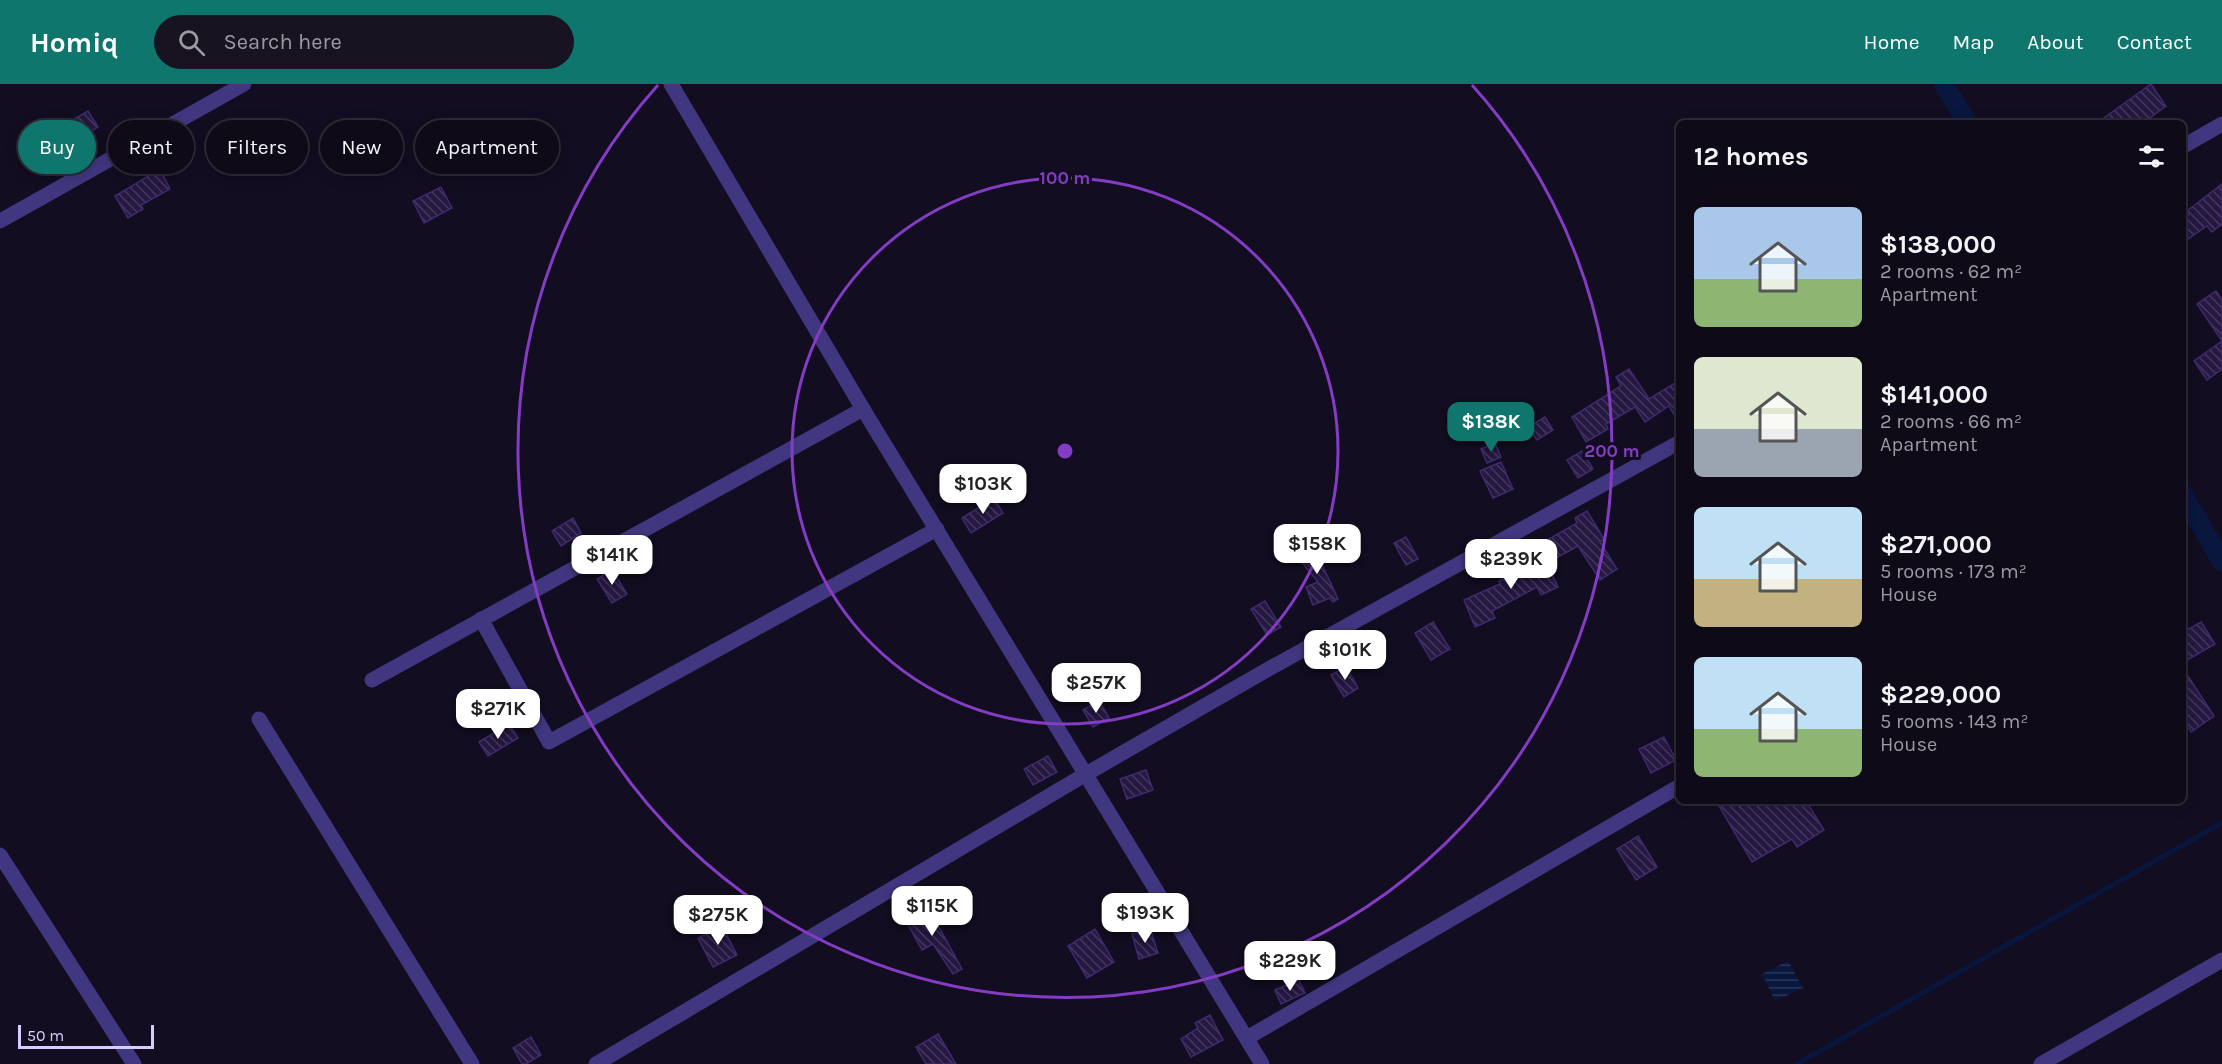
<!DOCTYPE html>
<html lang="en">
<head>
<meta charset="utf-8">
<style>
  body { margin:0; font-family:Karla,sans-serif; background:#171321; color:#f1f3f6; height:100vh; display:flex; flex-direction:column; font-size:22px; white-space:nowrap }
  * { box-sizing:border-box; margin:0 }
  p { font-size:20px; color:#9b9aa2 }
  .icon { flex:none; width:33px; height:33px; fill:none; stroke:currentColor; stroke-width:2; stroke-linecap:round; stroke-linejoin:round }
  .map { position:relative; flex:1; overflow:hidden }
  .side { position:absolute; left:1676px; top:36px; width:510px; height:684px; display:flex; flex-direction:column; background:#0e0a18; border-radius:9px; box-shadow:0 3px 15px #0003,0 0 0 2px #2e2b37 }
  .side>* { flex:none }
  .guide { position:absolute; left:18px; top:36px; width:570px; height:54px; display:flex; gap:12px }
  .scale { position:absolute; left:18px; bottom:15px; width:136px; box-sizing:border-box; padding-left:6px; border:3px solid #d7ccff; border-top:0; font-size:16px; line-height:21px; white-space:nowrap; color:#d7ccff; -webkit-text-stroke:4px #120d20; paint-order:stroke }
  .price { position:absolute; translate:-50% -51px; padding:0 14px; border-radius:12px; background:#fff; color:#222; font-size:20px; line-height:39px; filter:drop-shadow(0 2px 3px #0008) }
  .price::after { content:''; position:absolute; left:50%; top:36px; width:18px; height:14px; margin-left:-9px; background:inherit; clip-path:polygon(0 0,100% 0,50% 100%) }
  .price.active { background:#0f766e; color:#fff }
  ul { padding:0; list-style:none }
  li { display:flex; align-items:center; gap:18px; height:150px; padding:0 18px }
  li span { display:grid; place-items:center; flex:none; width:168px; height:120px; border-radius:9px; color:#555 }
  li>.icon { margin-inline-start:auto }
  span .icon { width:72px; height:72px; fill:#fffc; stroke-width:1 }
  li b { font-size:26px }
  h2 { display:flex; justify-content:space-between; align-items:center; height:72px; padding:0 18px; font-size:26px }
  .pill { padding:0 21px; border-radius:27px; background:#0e0a18; box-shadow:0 3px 15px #0003,0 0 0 2px #2e2b37; font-size:21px; line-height:54px }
  .pill.active { background:#0f766e; color:#fff }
  header { display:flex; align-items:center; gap:36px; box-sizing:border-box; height:84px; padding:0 30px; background:#0f766e; color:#fff }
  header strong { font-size:28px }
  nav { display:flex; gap:33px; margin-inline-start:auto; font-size:21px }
  .search { width:420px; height:54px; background:#171321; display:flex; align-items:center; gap:15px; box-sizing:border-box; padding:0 21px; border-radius:33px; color:#9b9aa2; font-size:22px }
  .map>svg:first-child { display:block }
</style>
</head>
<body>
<header>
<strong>Homiq</strong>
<div class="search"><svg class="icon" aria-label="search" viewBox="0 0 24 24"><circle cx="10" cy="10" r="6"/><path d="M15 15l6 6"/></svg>Search here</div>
<nav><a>Home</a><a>Map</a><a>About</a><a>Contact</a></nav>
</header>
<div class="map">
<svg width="2222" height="980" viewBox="0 0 2222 980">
  <defs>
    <pattern id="water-rules" width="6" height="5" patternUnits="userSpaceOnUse" patternTransform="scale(1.5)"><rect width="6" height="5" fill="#09163d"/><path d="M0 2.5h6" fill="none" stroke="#2c375a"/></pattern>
    <pattern id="building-back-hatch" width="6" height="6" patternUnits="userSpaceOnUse" patternTransform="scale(1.5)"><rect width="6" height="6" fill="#251841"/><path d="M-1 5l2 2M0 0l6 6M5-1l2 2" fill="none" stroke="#44385e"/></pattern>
  </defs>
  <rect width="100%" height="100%" fill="#120d20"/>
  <polygon fill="url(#water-rules)" points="1788,877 1803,904 1775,917 1762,890"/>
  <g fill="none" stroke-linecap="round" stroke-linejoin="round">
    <polyline stroke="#09163d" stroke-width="5" points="1797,980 2222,739"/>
    <g stroke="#09163d" stroke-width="20">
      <polyline points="1944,0 1967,39"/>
      <polyline points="2182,409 2222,478"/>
    </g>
  </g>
  <g fill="url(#building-back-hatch)" stroke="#3e2a6e" stroke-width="1.5">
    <polygon points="2151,0 2166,22 2143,39 2097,39"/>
    <polygon points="88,27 98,43 74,58 64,41"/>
    <polygon points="160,85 170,105 141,121 143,125 128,134 115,112"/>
    <polygon points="2222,100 2222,140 2212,148 2207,142 2182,159 2182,136 2189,131 2187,127"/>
    <polygon points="441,103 452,124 424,139 413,117"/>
    <polygon points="2216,207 2222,216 2222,285 2207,296 2194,277 2222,257 2197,220"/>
    <polygon points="1629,285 1649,315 1678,297 1678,337 1669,322 1645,338 1635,323 1606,340 1608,345 1586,358 1572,333 1621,302 1616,293"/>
    <polygon points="1545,333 1553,346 1537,356 1528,343"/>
    <polygon points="1495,359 1501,373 1487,379 1481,365"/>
    <polygon points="1582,367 1593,385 1578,394 1567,376"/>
    <polygon points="1501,378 1513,405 1493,414 1480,387"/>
    <polygon points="994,414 1003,429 971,449 962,434"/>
    <polygon points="1587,427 1604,455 1600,458 1617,485 1600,496 1578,462 1551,477 1542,459 1577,439 1575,434"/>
    <polygon points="573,434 581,449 561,462 552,447"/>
    <polygon points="1406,453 1418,475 1406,481 1394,459"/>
    <polygon points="1310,458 1322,474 1320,476 1338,515 1333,518 1330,514 1313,521 1306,503 1318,498 1295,470"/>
    <polygon points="1543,471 1558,503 1541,511 1537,503 1492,527 1495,534 1475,543 1464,516 1500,500 1499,497"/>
    <polygon points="612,486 627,510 612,519 597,495"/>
    <polygon points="1265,517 1281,543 1267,551 1251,525"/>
    <polygon points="1433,538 1450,565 1431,576 1415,549"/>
    <polygon points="2201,538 2215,560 2182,579 2182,549"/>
    <polygon points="1346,582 1358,604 1344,613 1331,591"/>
    <polygon points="2182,583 2214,632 2191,648 2182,635"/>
    <polygon points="1099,616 1109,634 1093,643 1083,626"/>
    <polygon points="509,640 518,654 488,672 479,658"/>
    <polygon points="1664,653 1676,676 1651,689 1639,665"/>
    <polygon points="1048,672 1057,688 1033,701 1024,685"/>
    <polygon points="1146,686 1153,706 1127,715 1120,695"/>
    <polygon points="1716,717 1806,717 1824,746 1797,763 1792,755 1752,778"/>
    <polygon points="1638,752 1657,783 1636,796 1617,765"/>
    <polygon points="928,823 962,885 953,890 933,860 922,866 905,835"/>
    <polygon points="722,842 737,871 713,883 698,854"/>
    <polygon points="1150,844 1158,869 1139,875 1132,850"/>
    <polygon points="1095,845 1114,878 1087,894 1068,862"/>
    <polygon points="1299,896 1305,909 1281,920 1275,906"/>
    <polygon points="1210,931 1223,956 1191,973 1181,955 1198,944 1195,939"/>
    <polygon points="938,950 956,980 926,980 916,963"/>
    <polygon points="531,953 541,971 526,980 522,980 513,964"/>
  </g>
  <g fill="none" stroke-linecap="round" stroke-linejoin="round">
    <g stroke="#413780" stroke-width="15">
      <polyline points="671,0 863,325 1262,980"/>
      <polyline points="2182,63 2222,40"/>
      <polyline points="0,137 244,0"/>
      <polyline points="481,535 549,658 937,445"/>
      <polyline points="372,596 863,325"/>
      <polyline points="259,635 472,980"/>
      <polyline points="0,771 134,980"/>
      <polyline points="1247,954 1678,703"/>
      <polyline points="596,980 1086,690 1265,587 1678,359"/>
      <polyline points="2041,980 2222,876"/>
    </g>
  </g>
  <g fill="none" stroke="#843cc5" stroke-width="3">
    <circle cx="1065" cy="367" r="273"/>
    <path d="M1472 1A547 547 0 1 1 658 1"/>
  </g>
  <circle cx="1065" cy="367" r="9" fill="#843cc5" stroke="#120d20" stroke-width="3"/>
  <g font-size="18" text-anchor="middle" font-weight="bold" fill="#843cc5" stroke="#120d20" stroke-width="6" stroke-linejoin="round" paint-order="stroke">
    <text x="1065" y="100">100 m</text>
    <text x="1612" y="373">200 m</text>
  </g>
</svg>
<div class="scale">50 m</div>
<b class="price active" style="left:1491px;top:369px">$138K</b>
<b class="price" style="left:983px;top:431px">$103K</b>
<b class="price" style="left:1317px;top:491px">$158K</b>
<b class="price" style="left:612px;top:502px">$141K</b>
<b class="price" style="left:1511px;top:506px">$239K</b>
<b class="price" style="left:1345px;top:597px">$101K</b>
<b class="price" style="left:1096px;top:630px">$257K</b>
<b class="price" style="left:498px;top:656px">$271K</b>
<b class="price" style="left:932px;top:853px">$115K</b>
<b class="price" style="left:1145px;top:860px">$193K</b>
<b class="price" style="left:718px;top:862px">$275K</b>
<b class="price" style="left:1290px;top:908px">$229K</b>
<div class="guide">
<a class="pill active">Buy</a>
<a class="pill">Rent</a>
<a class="pill">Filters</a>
<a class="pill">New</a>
<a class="pill">Apartment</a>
</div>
<section class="side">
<h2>12 homes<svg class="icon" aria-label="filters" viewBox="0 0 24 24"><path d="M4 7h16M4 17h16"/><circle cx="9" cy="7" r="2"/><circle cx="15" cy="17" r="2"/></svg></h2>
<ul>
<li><span style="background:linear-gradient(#a9c7e8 60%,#8fb573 0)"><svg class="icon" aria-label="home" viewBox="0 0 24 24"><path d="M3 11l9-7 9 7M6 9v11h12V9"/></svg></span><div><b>$138,000</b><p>2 rooms · 62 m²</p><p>Apartment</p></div></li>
<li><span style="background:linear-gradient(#dfe7d0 60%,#9aa5b1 0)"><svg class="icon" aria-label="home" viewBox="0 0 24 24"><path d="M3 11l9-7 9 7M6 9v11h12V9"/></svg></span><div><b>$141,000</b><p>2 rooms · 66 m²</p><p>Apartment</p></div></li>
<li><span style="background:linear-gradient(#bfe0f5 60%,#c2b280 0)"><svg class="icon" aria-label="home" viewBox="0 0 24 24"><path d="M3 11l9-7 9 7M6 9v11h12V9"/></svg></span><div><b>$271,000</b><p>5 rooms · 173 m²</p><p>House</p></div></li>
<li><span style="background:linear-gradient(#bfe0f5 60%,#8fb573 0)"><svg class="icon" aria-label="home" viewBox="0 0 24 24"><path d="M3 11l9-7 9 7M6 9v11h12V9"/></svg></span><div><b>$229,000</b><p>5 rooms · 143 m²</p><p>House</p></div></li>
</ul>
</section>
</div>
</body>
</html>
